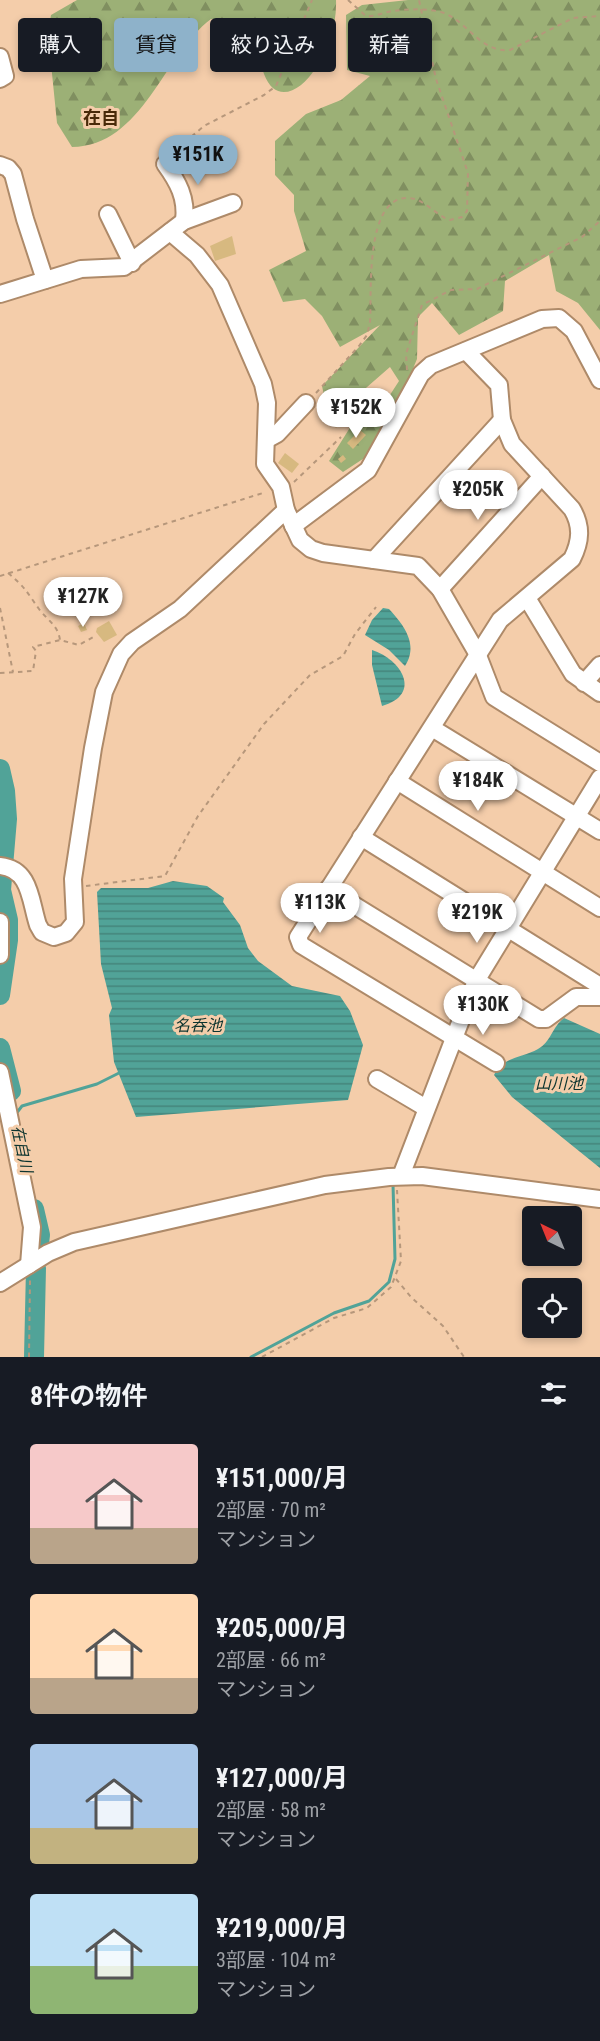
<!DOCTYPE html>
<html lang="ja">
<head>
<meta charset="utf-8">
<style>
  body { margin:0; font-family:"Roboto Condensed","Noto Sans JP",sans-serif; background:#242831; color:#f1f3f6; height:100vh; display:flex; flex-direction:column; font-size:22px; white-space:nowrap }
  * { box-sizing:border-box; margin:0 }
  p { font-size:20px; color:#9ea1a6 }
  .icon { flex:none; width:33px; height:33px; fill:none; stroke:currentColor; stroke-width:2; stroke-linecap:round; stroke-linejoin:round }
  .map { position:relative; height:1357px; overflow:hidden }
  .sheet { display:flex; flex-direction:column; background:#171b24; flex:1 }
  .sheet>* { flex:none }
  .hud { position:absolute; left:18px; top:18px; width:564px; height:54px; display:flex; gap:12px }
  .needle { width:39px; rotate:317deg }
  .controls { position:absolute; left:522px; top:1206px; display:grid; gap:12px }
  .controls a { display:grid; place-items:center; width:60px; height:60px; border-radius:6px; background:#171b24; box-shadow:0 3px 9px #0003; font-size:30px }
  .price { position:absolute; translate:-50% -51px; padding:0 14px; border-radius:21px; background:#fff; color:#222; font-size:20px; line-height:39px; filter:drop-shadow(0 2px 3px #0008) }
  .price::after { content:''; position:absolute; left:50%; top:36px; width:18px; height:14px; margin-left:-9px; background:inherit; clip-path:polygon(0 0,100% 0,50% 100%) }
  .price.current { background:#8eb2ca; color:#111 }
  ul { padding:0; list-style:none }
  li { display:flex; align-items:center; gap:18px; height:150px; padding:0 30px }
  li span { display:grid; place-items:center; flex:none; width:168px; height:120px; border-radius:6px; color:#555 }
  li>.icon { margin-inline-start:auto }
  span .icon { width:72px; height:72px; fill:#fffc; stroke-width:1 }
  li b { font-size:26px }
  h2 { display:flex; justify-content:space-between; align-items:center; height:72px; padding:0 30px; font-size:26px }
  .pill { padding:0 21px; border-radius:6px; background:#171b24; box-shadow:0 3px 9px #0003; font-size:21px; line-height:54px }
  .pill.current { background:#8eb2ca; color:#111 }
  .map>svg:first-child { display:block }
</style>
</head>
<body>
<div class="map">
<svg width="600" height="1357" viewBox="0 0 600 1357">
  <defs>
    <pattern id="forest-firs" width="22" height="20" patternUnits="userSpaceOnUse" patternTransform="scale(1.5)"><rect width="22" height="20" fill="#9cb076"/><path d="M5 1l3.5 6h-7zM16 11l3.5 6h-7z" fill="#808f60"/></pattern>
    <pattern id="water-rules" width="6" height="5" patternUnits="userSpaceOnUse" patternTransform="scale(1.5)"><rect width="6" height="5" fill="#51a398"/><path d="M0 2.5h6" fill="none" stroke="#44857b"/></pattern>
  </defs>
  <rect width="100%" height="100%" fill="#f4cdaa"/>
  <g fill="url(#forest-firs)">
    <path d="M 77,0 L 336,0 C 337,26 328,48 315,69 C 302,90 276,106 264,74 C 261,66 260,55 255,48 C 246,34 228,18 211,19 C 163,55 143,146 72,147 L 57,123 L 48,34 L 51,15 Z"/>
    <polygon points="408,0 600,0 600,330 578,303 556,291 549,255 505,281 503,311 459,335 432,303 418,317 417,359 396,410 372,453 343,472 329,461 351,426 375,418 399,381 390,367 343,408 326,404 322,386 380,325 340,347 322,316 305,299 283,302 269,270 306,251 294,211 294,195 275,175 275,141 306,114 341,100 370,76 347,70 346,15 362,5"/>
  </g>
  <g fill="url(#water-rules)">
    <path d="M 383,608 L 389,609 C 404,625 419,645 405,666 L 389,650 L 365,635 L 372,620 Z"/>
    <path d="M 372,650 C 401,659 423,694 382,706 L 372,665 Z"/>
    <polygon points="173,881 207,886 224,898 223,902 240,925 248,948 258,961 292,986 340,996 350,1011 363,1045 348,1100 136,1117 114,1062 109,1015 112,1008 101,964 97,892 101,888 148,888"/>
    <path d="M 564,1018 L 600,1034 L 600,1168 L 512,1097 L 494,1075 C 504,1056 522,1058 538,1049 C 551,1042 552,1027 564,1018 Z"/>
  </g>
  <g fill="none" stroke-linecap="round" stroke-linejoin="round">
    <g stroke="#51a398" stroke-width="3">
      <polyline points="15,1115 22,1106 97,1084 119,1073"/>
      <polyline points="251,1357 334,1313 369,1301 389,1282 395,1259 393,1184"/>
    </g>
    <g stroke="#51a398" stroke-width="20">
      <polyline points="0,769 5,791 7,819 1,890 8,920 8,940 0,995"/>
      <polyline points="0,1048 11,1091"/>
      <polyline points="34,1209 40,1235 38,1251"/>
      <polyline points="34,1357 36,1268"/>
    </g>
  </g>
  <g fill="#d7b980">
    <polygon points="232,236 236,254 215,261 210,246"/>
    <polygon points="378,390 384,396 378,402 380,405 375,409 377,411 368,419 365,416 362,418 356,407"/>
    <polygon points="342,412 347,417 336,428 331,423"/>
    <polygon points="360,430 366,435 353,449 347,443"/>
    <polygon points="285,453 299,464 292,473 278,463"/>
    <polygon points="343,455 346,459 341,463 338,459"/>
    <polygon points="109,621 117,635 104,642 96,632 97,628"/>
    <polygon points="84,623 87,630 81,632 78,626"/>
  </g>
  <g fill="none" stroke-linecap="round" stroke-linejoin="round">
    <g stroke="#ae8a69" stroke-width="20">
      <g id="minor">
        <polyline points="0,57 5,76 0,79"/>
        <path d="M 165,164 C 178,182 187,198 184,221"/>
        <polyline points="0,165 8,168 13,174 25,219 45,280"/>
        <polyline points="108,214 132,263"/>
        <polyline points="170,232 197,255 220,285 263,384 267,403 265,464 281,487 286,510 300,540 311,549 323,553 418,566 440,589 477,653 494,697 600,763"/>
        <polyline points="0,294 81,269 124,267 184,221 233,203"/>
        <path d="M 466,351 L 499,385 L 502,420 L 512,444 L 572,509 C 582,526 581,541 572,559 L 500,620 L 298,937 L 301,945 L 496,1063"/>
        <polyline points="266,440 277,434 306,403"/>
        <polyline points="293,526 368,470 421,374 431,365 542,319 559,318 574,331 600,380"/>
        <polyline points="374,560 502,420"/>
        <polyline points="440,589 542,476"/>
        <polyline points="527,598 573,674 600,693"/>
        <polyline points="584,683 600,665"/>
        <polyline points="432,728 600,831"/>
        <polyline points="397,781 600,908"/>
        <polyline points="361,837 600,986"/>
        <path d="M 0,866 C 31,869 30,901 38,925 L 42,932 L 54,937 L 66,933 L 75,922 L 73,879 L 93,748 L 104,692 L 121,654 L 132,642 L 180,609 L 286,510"/>
        <polyline points="328,889 539,1019 546,1019 576,997 600,997"/>
        <polyline points="0,922 0,955"/>
        <polyline points="0,1072 32,1227 29,1265"/>
        <polyline points="377,1079 426,1108"/>
        <polyline points="401,1176 476,981 600,778"/>
        <polyline points="0,1283 48,1253 74,1242 325,1185 389,1177 422,1176 600,1199"/>
      </g>
    </g>
    <g stroke="#b6977b" stroke-width="2" stroke-dasharray="4.5 4.5" stroke-linecap="butt">
      <path d="M 348,0 L 366,16 C 376,17 384,12 393,11 C 408,9 430,8 444,13 C 469,23 481,53 510,50 L 573,18 L 600,16"/>
      <polyline points="171,154 204,126 264,95 276,86 312,0"/>
      <polyline points="407,370 406,354 422,305 451,290 477,289 582,237 600,221"/>
      <path d="M 316,393 L 359,346 L 367,335 L 370,322 C 372,294 364,195 409,198 C 425,199 435,215 450,220 L 462,217 L 467,211 L 468,173 L 436,79 L 419,0"/>
      <polyline points="294,482 341,437"/>
      <path d="M 8,573 C 26,588 26,591 39,609 C 47,620 58,625 60,640"/>
      <polyline points="0,576 266,492"/>
      <polyline points="0,608 13,672"/>
      <polyline points="0,673 33,671 36,651 33,647 60,640 79,645 95,636"/>
      <polyline points="86,886 165,876 198,816 264,724 310,675 343,656 355,634 376,607"/>
      <polyline points="396,1279 411,1297 443,1326 464,1357"/>
      <polyline points="29,1357 30,1280"/>
      <polyline points="262,1357 334,1318 367,1308 391,1287 401,1261 397,1190"/>
    </g>
    <use href="#minor" stroke="#fff" stroke-width="16"/>
  </g>
  <g text-anchor="middle" dominant-baseline="central" stroke-width="6" stroke-linejoin="round" paint-order="stroke">
    <g font-size="16" font-style="italic" fill="#0c342f" stroke="#f4cdaa">
      <text x="198" y="1025">名呑池</text>
      <text x="559" y="1083">山川池</text>
      <text transform="translate(22 1149) rotate(78)">在自川</text>
    </g>
    <g font-size="18" font-weight="bold" fill="#492a09" stroke="#f4cdaa">
      <text x="101" y="117">在自</text>
    </g>
  </g>
</svg>
<div class="controls">
<a><svg class="needle" viewBox="-14 -14 28 28"><path d="M0-13l5 13h-10z" fill="#e53935"/><path d="M0 13l5-13h-10z" fill="#9ea1a6"/></svg></a>
<a><svg class="icon" aria-label="locate" viewBox="0 0 24 24"><circle cx="12" cy="12" r="6"/><path d="M12 2v4M12 18v4M2 12h4M18 12h4"/></svg></a>
</div>
<b class="price current" style="left:198px;top:186px">¥151K</b>
<b class="price" style="left:356px;top:439px">¥152K</b>
<b class="price" style="left:478px;top:521px">¥205K</b>
<b class="price" style="left:83px;top:628px">¥127K</b>
<b class="price" style="left:478px;top:812px">¥184K</b>
<b class="price" style="left:320px;top:934px">¥113K</b>
<b class="price" style="left:477px;top:944px">¥219K</b>
<b class="price" style="left:483px;top:1036px">¥130K</b>
<div class="hud">
<a class="pill">購入</a>
<a class="pill current">賃貸</a>
<a class="pill">絞り込み</a>
<a class="pill">新着</a>
</div>
</div>
<section class="sheet">
<h2>8件の物件<svg class="icon" aria-label="filters" viewBox="0 0 24 24"><path d="M4 7h16M4 17h16"/><circle cx="9" cy="7" r="2"/><circle cx="15" cy="17" r="2"/></svg></h2>
<ul>
<li><span style="background:linear-gradient(#f6c9c9 70%,#b9a48a 0)"><svg class="icon" aria-label="home" viewBox="0 0 24 24"><path d="M3 11l9-7 9 7M6 9v11h12V9"/></svg></span><div><b>¥151,000/月</b><p>2部屋 · 70 m²</p><p>マンション</p></div></li>
<li><span style="background:linear-gradient(#ffd9b3 70%,#b9a48a 0)"><svg class="icon" aria-label="home" viewBox="0 0 24 24"><path d="M3 11l9-7 9 7M6 9v11h12V9"/></svg></span><div><b>¥205,000/月</b><p>2部屋 · 66 m²</p><p>マンション</p></div></li>
<li><span style="background:linear-gradient(#a9c7e8 70%,#c2b280 0)"><svg class="icon" aria-label="home" viewBox="0 0 24 24"><path d="M3 11l9-7 9 7M6 9v11h12V9"/></svg></span><div><b>¥127,000/月</b><p>2部屋 · 58 m²</p><p>マンション</p></div></li>
<li><span style="background:linear-gradient(#bfe0f5 60%,#8fb573 0)"><svg class="icon" aria-label="home" viewBox="0 0 24 24"><path d="M3 11l9-7 9 7M6 9v11h12V9"/></svg></span><div><b>¥219,000/月</b><p>3部屋 · 104 m²</p><p>マンション</p></div></li>
</ul>
</section>
</body>
</html>
